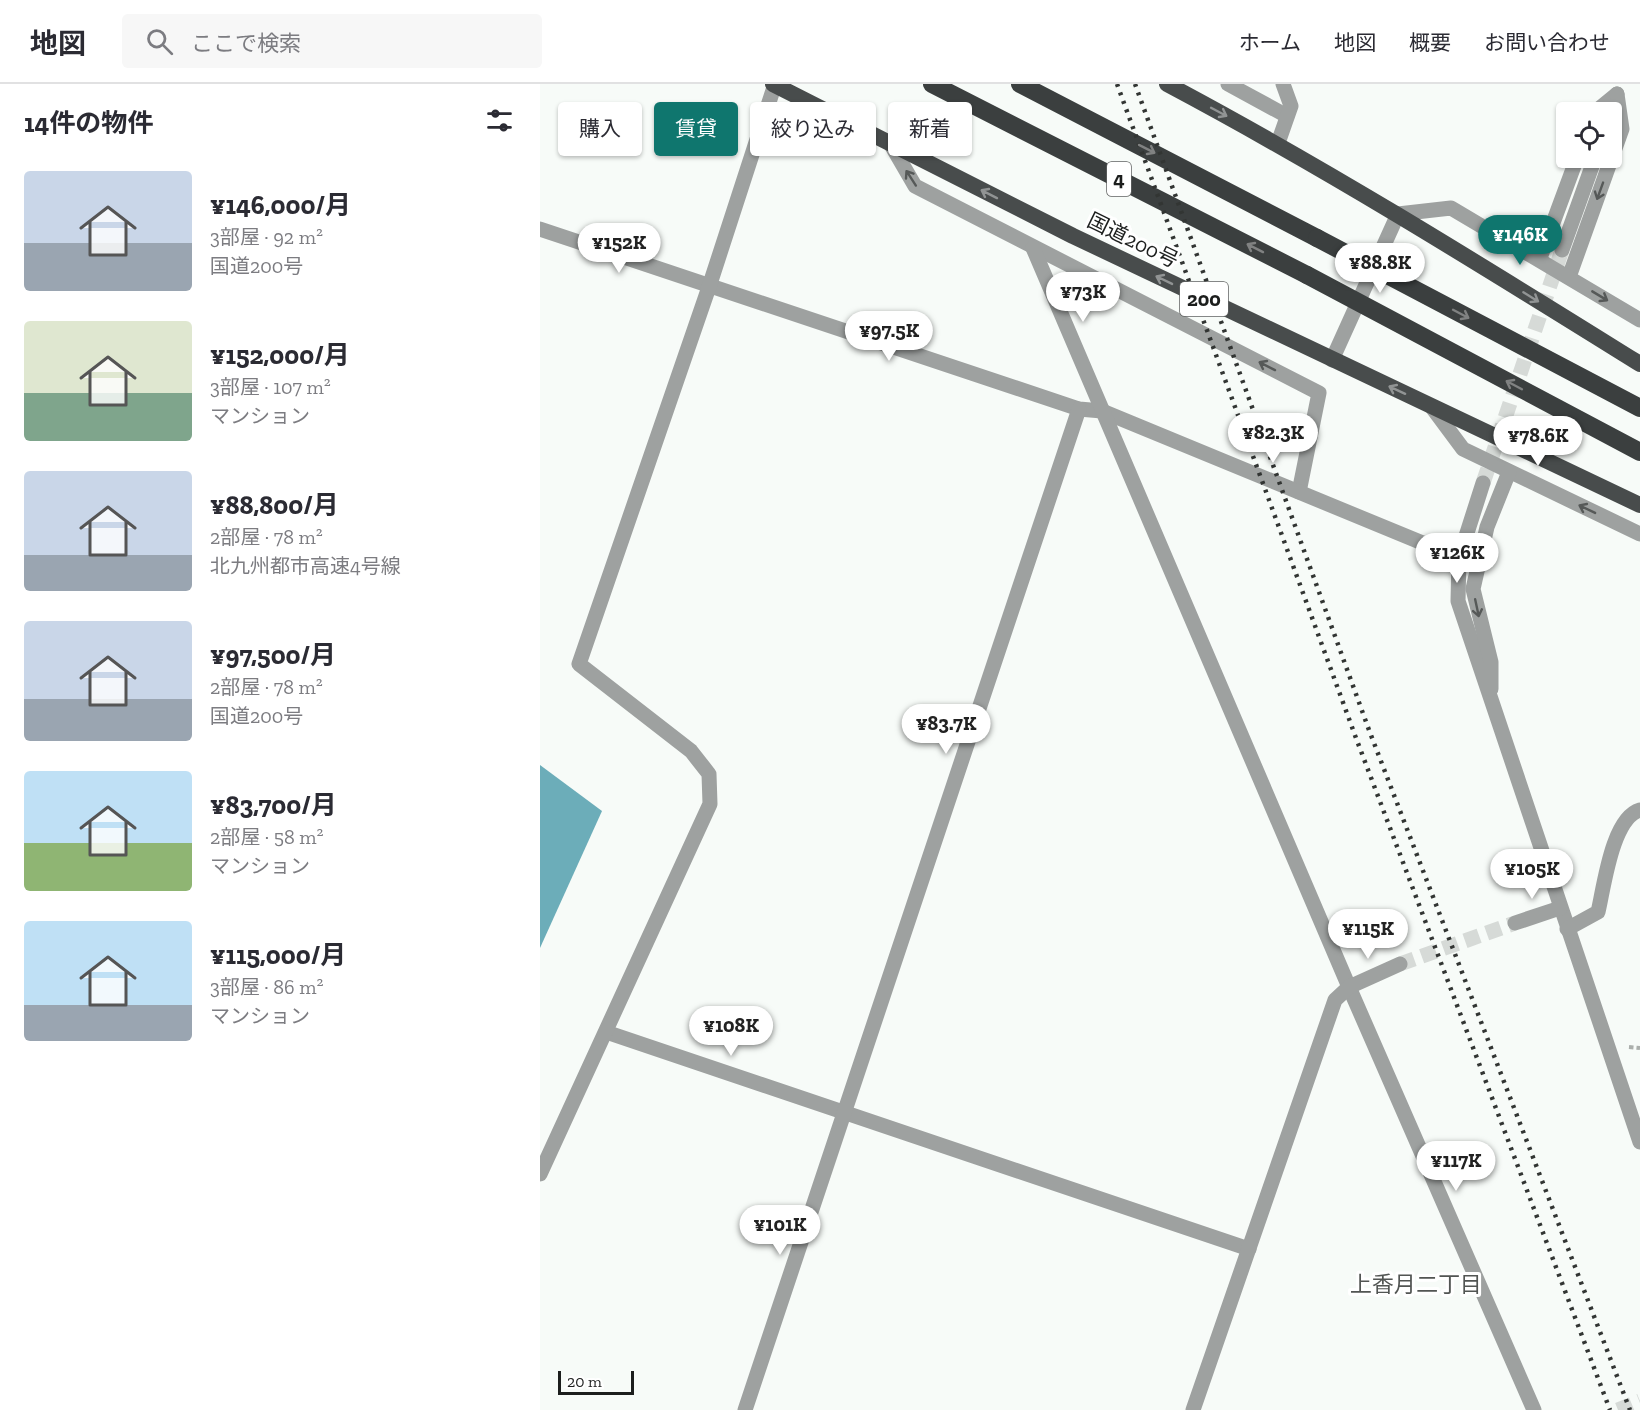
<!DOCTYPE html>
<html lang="ja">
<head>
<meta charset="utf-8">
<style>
  body { margin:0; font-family:"Zilla Slab","Noto Sans JP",serif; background:#f7f7f7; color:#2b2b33; height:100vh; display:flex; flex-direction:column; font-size:22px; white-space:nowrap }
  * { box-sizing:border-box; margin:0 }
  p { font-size:20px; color:#7c7c81 }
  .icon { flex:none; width:33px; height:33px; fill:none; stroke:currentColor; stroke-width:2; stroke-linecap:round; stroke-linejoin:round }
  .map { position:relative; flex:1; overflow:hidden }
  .side { display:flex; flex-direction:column; background:#fff; width:540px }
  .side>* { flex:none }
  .hud { position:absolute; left:18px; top:18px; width:570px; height:54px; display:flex; gap:12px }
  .buttons { position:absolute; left:1016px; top:18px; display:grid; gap:12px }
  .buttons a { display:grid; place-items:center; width:66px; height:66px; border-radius:6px; background:#fff; box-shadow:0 2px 4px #0004; font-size:30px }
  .scale { position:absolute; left:18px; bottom:15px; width:76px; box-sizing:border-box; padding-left:6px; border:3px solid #1c1e1d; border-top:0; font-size:16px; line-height:21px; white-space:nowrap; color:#1c1e1d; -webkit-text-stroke:4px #fff; paint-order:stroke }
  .price { position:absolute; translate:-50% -51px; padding:0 14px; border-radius:21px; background:#fff; color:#222; font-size:20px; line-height:39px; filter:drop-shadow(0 2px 3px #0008) }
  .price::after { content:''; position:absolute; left:50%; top:36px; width:18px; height:14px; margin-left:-9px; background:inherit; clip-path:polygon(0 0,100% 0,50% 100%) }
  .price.current { background:#0f766e; color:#fff }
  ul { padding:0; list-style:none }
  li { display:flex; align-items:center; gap:18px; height:150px; padding:0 24px }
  li span { display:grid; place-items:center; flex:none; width:168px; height:120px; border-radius:6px; color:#555 }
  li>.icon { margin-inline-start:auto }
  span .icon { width:72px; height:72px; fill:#fffc; stroke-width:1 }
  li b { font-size:26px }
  h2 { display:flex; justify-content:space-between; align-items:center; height:72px; padding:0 24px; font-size:26px }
  .tag { padding:0 21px; border-radius:6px; background:#fff; box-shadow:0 2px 4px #0004; font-size:21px; line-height:54px }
  .tag.current { background:#0f766e; color:#fff }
  header { display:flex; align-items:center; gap:36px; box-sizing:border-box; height:84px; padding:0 30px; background:#fff; border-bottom:2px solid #e1e1e2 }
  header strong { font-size:28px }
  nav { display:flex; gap:33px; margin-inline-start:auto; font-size:21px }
  .search { width:420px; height:54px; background:#f7f7f7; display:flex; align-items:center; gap:15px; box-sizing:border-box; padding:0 21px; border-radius:6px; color:#7c7c81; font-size:22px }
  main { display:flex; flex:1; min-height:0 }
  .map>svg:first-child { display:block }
</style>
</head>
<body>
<header>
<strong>地図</strong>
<div class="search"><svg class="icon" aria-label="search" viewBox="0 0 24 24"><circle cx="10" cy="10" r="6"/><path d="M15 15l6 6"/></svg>ここで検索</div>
<nav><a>ホーム</a><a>地図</a><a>概要</a><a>お問い合わせ</a></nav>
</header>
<main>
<section class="side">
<h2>14件の物件<svg class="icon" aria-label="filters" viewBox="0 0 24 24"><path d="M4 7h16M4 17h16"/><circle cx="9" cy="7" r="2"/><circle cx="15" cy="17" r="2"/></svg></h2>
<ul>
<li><span style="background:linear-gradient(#c9d6e8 60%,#9aa5b1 0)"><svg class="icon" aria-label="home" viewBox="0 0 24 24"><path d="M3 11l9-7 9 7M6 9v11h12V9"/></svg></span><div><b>¥146,000/月</b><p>3部屋 · 92 m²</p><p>国道200号</p></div></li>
<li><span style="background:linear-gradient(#dfe7d0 60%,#7fa58c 0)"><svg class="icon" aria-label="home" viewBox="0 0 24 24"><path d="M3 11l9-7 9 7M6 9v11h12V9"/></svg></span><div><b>¥152,000/月</b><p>3部屋 · 107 m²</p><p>マンション</p></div></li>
<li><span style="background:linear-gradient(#c9d6e8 70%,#9aa5b1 0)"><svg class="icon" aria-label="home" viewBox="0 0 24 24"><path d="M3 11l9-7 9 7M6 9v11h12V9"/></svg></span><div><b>¥88,800/月</b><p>2部屋 · 78 m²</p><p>北九州都市高速4号線</p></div></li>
<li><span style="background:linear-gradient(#c9d6e8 65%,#9aa5b1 0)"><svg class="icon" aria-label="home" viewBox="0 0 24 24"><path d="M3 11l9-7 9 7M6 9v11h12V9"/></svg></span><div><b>¥97,500/月</b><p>2部屋 · 78 m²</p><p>国道200号</p></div></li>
<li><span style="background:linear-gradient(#bfe0f5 60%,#8fb573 0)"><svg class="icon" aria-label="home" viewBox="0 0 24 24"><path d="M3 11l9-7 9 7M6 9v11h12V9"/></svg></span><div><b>¥83,700/月</b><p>2部屋 · 58 m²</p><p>マンション</p></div></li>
<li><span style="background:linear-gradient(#bfe0f5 70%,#9aa5b1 0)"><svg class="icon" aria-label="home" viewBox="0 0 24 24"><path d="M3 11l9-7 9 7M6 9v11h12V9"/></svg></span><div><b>¥115,000/月</b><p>3部屋 · 86 m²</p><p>マンション</p></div></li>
</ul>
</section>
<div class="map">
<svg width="1100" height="1326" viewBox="0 0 1100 1326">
  <rect width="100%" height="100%" fill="#f7fbf8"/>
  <polygon fill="#6cadb9" points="0,681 62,727 0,864"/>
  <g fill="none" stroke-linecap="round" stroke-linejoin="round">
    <g stroke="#d6dad7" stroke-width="15" stroke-dasharray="15 8" stroke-linecap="butt">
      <polyline points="943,399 1022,166"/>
      <polyline points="860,880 975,839"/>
      <polyline points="1078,1326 1100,1317"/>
    </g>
    <polyline stroke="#abafac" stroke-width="4" stroke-dasharray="4.5 3" stroke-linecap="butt" points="1089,963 1100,964"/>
    <g stroke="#9ea1a0" stroke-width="15">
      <polyline points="688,0 747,32"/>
      <polyline points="1055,28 1077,10"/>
      <polyline points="350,59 375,102 779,309 759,408"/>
      <polyline points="738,59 751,22 743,0"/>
      <polyline points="0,145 539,325 562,327 919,474"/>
      <polyline points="493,164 809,903 994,1326"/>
      <polyline points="1022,166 1055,74"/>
      <polyline points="1000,174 1037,74"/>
      <polyline points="1029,193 1082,45 1077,10"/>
      <polyline points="792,276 858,130 911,124 1100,236"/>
      <polyline points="891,322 923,365 1100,450"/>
      <polyline points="943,399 919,474 918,517 1100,1058"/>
      <polyline points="951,605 951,578 933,505 947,443 969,388"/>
      <polyline points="975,839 1020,824"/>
      <path d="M 1027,845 L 1058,828 C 1064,803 1072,734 1100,726"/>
      <polyline points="66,948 709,1165"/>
      <polyline points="0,1090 170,720 169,690 151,667 39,580 169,203 235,0"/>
      <polyline points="205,1326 539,325"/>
      <polyline points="653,1326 795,916 809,903 860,880"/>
    </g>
    <g stroke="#484c4c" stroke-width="16">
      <polyline points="233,0 533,152 1100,421"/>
      <path d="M 627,0 C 789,86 944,183 1100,280"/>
    </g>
    <g stroke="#3b3f3f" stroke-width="18">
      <polyline points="392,0 767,191"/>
      <polyline points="480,0 777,154"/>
    </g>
    <g stroke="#323533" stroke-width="4.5" stroke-dasharray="3 6" stroke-linecap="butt">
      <polyline points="577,0 816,654 1070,1326"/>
      <polyline points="595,0 829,646 1090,1326"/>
    </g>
    <g stroke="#3b3f3f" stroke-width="18">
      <polyline points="777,154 1100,324"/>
      <polyline points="767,191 1100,368"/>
    </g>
  </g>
  <defs><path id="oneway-shaft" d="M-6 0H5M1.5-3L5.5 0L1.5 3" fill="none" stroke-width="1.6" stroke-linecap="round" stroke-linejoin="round" transform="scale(1.5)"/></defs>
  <g stroke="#919494">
    <use href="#oneway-shaft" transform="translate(679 28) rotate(28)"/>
    <use href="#oneway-shaft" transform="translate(449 110) rotate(-153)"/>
    <use href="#oneway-shaft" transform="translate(624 196) rotate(-154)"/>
    <use href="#oneway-shaft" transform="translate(991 213) rotate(32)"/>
    <use href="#oneway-shaft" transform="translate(857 306) rotate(-155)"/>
  </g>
  <g stroke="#808282">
    <use href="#oneway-shaft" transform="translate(607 65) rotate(27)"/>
    <use href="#oneway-shaft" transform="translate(715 164) rotate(-153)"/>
    <use href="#oneway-shaft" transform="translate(921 230) rotate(28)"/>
    <use href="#oneway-shaft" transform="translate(974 301) rotate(-152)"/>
  </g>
  <g stroke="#565958">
    <use href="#oneway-shaft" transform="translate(371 94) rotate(-123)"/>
    <use href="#oneway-shaft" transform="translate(1060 107) rotate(110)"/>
    <use href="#oneway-shaft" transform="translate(1060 212) rotate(31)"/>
    <use href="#oneway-shaft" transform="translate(727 282) rotate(-153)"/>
    <use href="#oneway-shaft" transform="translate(1047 425) rotate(-154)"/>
    <use href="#oneway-shaft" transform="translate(937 524) rotate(78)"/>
  </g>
  <g text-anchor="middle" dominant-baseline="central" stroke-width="6" stroke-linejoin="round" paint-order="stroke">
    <g fill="#fff" stroke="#606261" stroke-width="1.5">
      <rect x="567" y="78" width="24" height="34" rx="4.5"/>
      <rect x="640" y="198" width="48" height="34" rx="4.5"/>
    </g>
    <g font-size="20" font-weight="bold" fill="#1c1e1d">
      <text x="579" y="95">4</text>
      <text x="664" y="215">200</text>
    </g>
    <g font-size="21" fill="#1c1e1d" stroke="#fff">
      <text transform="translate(593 156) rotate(26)">国道200号</text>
    </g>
    <g font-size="22" fill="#525553" stroke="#fff">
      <text x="876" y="1200">上香月二丁目</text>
    </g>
  </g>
</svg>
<div class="buttons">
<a><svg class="icon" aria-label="locate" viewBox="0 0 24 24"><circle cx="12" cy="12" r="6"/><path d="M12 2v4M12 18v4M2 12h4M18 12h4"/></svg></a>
</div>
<div class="scale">20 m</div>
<b class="price current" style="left:980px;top:182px">¥146K</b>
<b class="price" style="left:79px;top:190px">¥152K</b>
<b class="price" style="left:840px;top:210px">¥88.8K</b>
<b class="price" style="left:543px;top:239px">¥73K</b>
<b class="price" style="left:349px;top:278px">¥97.5K</b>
<b class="price" style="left:733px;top:380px">¥82.3K</b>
<b class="price" style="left:998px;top:383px">¥78.6K</b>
<b class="price" style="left:917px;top:500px">¥126K</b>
<b class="price" style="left:406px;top:671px">¥83.7K</b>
<b class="price" style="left:992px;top:816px">¥105K</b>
<b class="price" style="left:828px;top:876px">¥115K</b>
<b class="price" style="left:191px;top:973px">¥108K</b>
<b class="price" style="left:916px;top:1108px">¥117K</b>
<b class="price" style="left:240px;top:1172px">¥101K</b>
<div class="hud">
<a class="tag">購入</a>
<a class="tag current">賃貸</a>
<a class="tag">絞り込み</a>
<a class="tag">新着</a>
</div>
</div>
</main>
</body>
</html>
